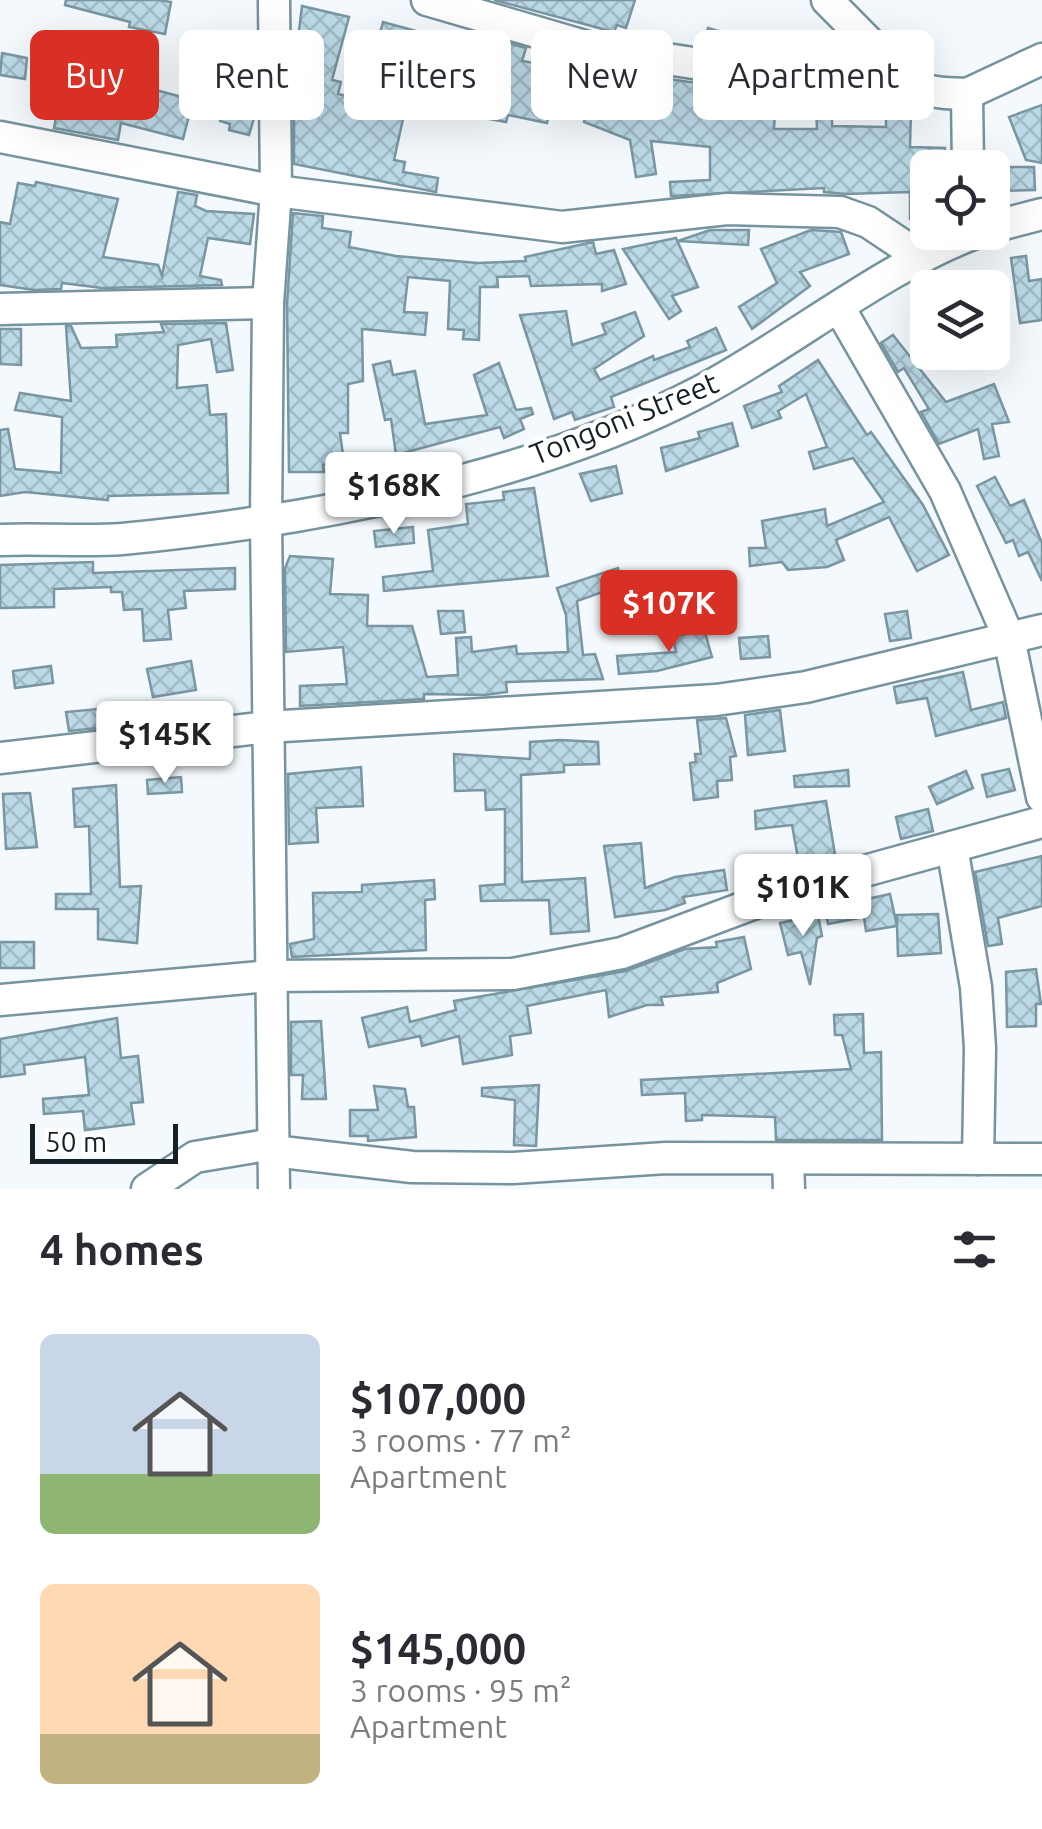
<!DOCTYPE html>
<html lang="en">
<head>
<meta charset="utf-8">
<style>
  body { margin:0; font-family:Ubuntu,sans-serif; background:#f7f7f7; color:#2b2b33; height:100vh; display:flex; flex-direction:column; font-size:38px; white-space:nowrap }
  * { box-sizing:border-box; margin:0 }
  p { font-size:32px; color:#7c7c81 }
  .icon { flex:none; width:55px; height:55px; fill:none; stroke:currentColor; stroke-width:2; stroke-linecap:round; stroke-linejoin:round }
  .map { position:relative; height:1189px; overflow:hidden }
  .drawer { display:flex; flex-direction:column; background:#fff; flex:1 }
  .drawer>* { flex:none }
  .top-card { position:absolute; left:30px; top:30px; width:982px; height:90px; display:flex; gap:20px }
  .controls { position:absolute; left:910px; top:150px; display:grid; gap:20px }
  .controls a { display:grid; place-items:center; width:100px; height:100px; border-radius:15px; background:#fff; box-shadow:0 10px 40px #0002; font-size:50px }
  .scale { position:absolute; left:30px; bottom:25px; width:148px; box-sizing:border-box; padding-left:10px; border:5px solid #152125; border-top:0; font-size:28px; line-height:35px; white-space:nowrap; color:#152125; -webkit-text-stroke:8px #fff; paint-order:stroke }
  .price { position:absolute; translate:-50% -85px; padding:0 22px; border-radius:10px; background:#fff; color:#222; font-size:32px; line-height:65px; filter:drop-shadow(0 2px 5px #0008) }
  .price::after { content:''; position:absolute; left:50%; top:60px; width:30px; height:22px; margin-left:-15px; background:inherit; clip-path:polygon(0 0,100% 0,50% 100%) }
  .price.current { background:#d93025; color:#fff }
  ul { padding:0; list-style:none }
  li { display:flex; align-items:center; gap:30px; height:250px; padding:0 40px }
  li span { display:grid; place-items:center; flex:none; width:280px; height:200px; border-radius:15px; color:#555 }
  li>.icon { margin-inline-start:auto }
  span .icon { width:120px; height:120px; fill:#fffc; stroke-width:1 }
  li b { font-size:42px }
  h2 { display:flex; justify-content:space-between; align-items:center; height:120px; padding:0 40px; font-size:42px }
  .pill { padding:0 35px; border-radius:15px; background:#fff; box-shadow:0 10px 40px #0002; font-size:35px; line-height:90px }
  .pill.current { background:#d93025; color:#fff }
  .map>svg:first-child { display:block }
</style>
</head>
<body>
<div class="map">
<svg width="1042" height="1189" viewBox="0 0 1042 1189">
  <defs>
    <pattern id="building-cross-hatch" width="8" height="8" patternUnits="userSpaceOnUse" patternTransform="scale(2.5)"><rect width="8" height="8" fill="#bbd9e6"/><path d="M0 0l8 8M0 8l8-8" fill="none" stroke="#a0bac5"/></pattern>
  </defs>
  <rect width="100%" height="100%" fill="#f3f9fc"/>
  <g fill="url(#building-cross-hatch)" stroke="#7a96a2" stroke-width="2.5">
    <polygon points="66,0 158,0 171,2 165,34 129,27 130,22 65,5"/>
    <polygon points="494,0 635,0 626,28 617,25 614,32"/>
    <polygon points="302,6 349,17 332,80 341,82 338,94 383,104 392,45 378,41 383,22 416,31 493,39 526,48 522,61 560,67 547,123 508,115 506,122 462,114 468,85 459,82 466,58 424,52 421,85 401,84 403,119 394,160 405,162 403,172 438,178 436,192 294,164 294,72"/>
    <polygon points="708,28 732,35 731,41 770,47 769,54 703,46"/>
    <polygon points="61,52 126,63 121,100 152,107 156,90 193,100 183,139 121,123 118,140 54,128 64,74 57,73"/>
    <polygon points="2,53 27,58 25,79 0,75"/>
    <polygon points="224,67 249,68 248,116 254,118 249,135 229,130 230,124 220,121 225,103 212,102 213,73 224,73"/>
    <polygon points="632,74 776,94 774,129 817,129 816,109 832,108 832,126 886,127 886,110 911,111 910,147 945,148 945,168 928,168 928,220 910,219 910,192 846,194 824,192 824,188 671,196 670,182 710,180 710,147 651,141 656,174 636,177 630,140 584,122 594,76 632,84"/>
    <polygon points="1042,105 1042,163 1026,160 1009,117"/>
    <polygon points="1034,167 1035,190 992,191 992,167"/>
    <polygon points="36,182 118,199 103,257 158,265 162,276 178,192 197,195 195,206 206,211 254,214 250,244 208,238 200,276 221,280 222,285 102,288 62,283 61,289 34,290 0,285 0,222 10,224 18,183 35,186"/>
    <polygon points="293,213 323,216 322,228 351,232 349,247 396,256 478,263 526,261 525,257 593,242 596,254 614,250 626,284 602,291 602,284 531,286 529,276 497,277 498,287 480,287 479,340 463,339 464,330 448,329 450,281 408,277 404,312 427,313 425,335 362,329 363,381 348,384 348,433 340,433 344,462 323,465 324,472 289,472 287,304"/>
    <polygon points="710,230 749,230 748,245 678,241"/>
    <polygon points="811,230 841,232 849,254 800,272 810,286 752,329 739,307 777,283 761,249"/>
    <polygon points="676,238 698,287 672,296 681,311 669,319 623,249"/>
    <polygon points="1026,256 1029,281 1042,279 1042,320 1020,323 1011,258"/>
    <polygon points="566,311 572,345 606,334 602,324 635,312 644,336 594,369 600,380 653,356 654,360 690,347 687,341 716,328 726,350 611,397 614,407 575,420 572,412 554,419 520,315"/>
    <polygon points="226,323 233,370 217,372 211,339 178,345 177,388 207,385 210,415 226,414 228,493 108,496 108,500 25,492 0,496 0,430 8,429 15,469 61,473 62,417 15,410 20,393 71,401 66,326 71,326 81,348 117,347 116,335 164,332 161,324"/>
    <polygon points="0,329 21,329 21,365 0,364"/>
    <polygon points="893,335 946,402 994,384 1009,422 992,424 999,456 984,459 978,429 939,444 921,412 929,409 904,368 898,372 881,343"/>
    <polygon points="818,360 867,435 871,432 923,505 949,555 917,571 889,517 836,540 844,560 827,567 788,570 782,562 750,566 749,548 766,548 762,521 825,509 827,526 884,502 853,458 814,469 809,452 827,447 806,394 778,411 781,418 752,428 744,406 782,392 779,386"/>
    <polygon points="390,361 393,375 415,371 425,424 487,415 474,375 499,363 516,410 531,408 533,414 520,419 524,429 504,438 500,427 396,455 391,419 385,420 373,365"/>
    <polygon points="732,423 738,446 666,471 661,448 700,438 698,432"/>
    <polygon points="616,466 622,493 591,501 580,474"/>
    <polygon points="995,477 1010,506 1024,500 1042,543 1042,581 1028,552 1019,556 1013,540 1006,543 977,486"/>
    <polygon points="534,488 548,576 384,591 383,577 433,571 428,530 468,524 466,504 504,500 503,492"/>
    <polygon points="413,527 414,543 376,547 374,531"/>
    <polygon points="290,556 333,559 330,594 368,595 367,626 412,626 427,677 458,675 456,638 471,637 472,652 516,646 517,654 568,652 566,615 557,588 618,568 620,577 644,575 648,611 631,612 630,593 620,594 619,586 577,601 583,655 595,654 603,679 506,682 507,692 485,695 424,694 424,699 300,706 300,686 347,684 343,647 286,652 285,568"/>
    <polygon points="93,562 93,573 235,568 235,589 184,591 186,608 168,610 171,639 144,641 142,609 124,610 122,592 111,592 111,587 54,589 54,607 0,608 0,565"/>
    <polygon points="438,611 463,611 465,632 441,634"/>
    <polygon points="907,611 911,638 890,641 885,614"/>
    <polygon points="704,629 712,657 657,671 619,674 617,656 676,652 673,637"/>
    <polygon points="768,636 770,657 741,659 739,638"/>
    <polygon points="191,661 196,690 153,697 147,669"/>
    <polygon points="51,666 53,683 15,688 13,671"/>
    <polygon points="963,672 971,710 1003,702 1006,718 936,736 927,698 897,703 894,687"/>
    <polygon points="97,709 99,728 69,731 66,712"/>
    <polygon points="780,710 785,751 748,755 745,715"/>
    <polygon points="726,718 736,756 730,757 732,780 717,781 718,797 694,800 690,763 696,762 695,754 701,754 697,720"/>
    <polygon points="560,740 598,742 599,764 564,765 564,772 521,775 522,882 585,878 589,931 551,934 549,900 481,901 480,886 505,884 505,809 486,810 485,790 455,791 454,754 530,759 530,742"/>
    <polygon points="361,767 363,806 316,808 318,842 289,844 288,774"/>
    <polygon points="1009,769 1015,790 987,797 982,775"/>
    <polygon points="848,770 849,786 795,787 794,776"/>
    <polygon points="966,771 973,788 937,804 929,787"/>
    <polygon points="181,777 182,792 148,794 147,780"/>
    <polygon points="116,785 120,887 141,886 137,943 98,939 98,909 56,909 56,894 91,894 89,826 75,827 73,789"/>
    <polygon points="30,793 37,847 6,849 3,794"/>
    <polygon points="826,801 836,860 800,869 792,825 756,829 755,811"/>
    <polygon points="928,809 933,831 901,839 896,817"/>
    <polygon points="641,843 645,888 675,877 724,870 727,890 683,897 685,903 665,910 615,917 604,846"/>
    <polygon points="1042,856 1042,906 998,918 1002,944 988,946 975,872"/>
    <polygon points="434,880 435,899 425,900 426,950 292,957 290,944 314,939 313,893 362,892 362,885"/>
    <polygon points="890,894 897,926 897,915 938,914 941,953 898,956 897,926 866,931 864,917 828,924 825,908"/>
    <polygon points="818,915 822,936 817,938 810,985 801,952 788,955 780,923"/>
    <polygon points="744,937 751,969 717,983 718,992 661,997 663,1005 647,1005 609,1017 606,990 527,1006 531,1033 510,1036 512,1055 463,1064 459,1036 422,1046 420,1036 369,1047 362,1018 407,1007 410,1022 456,1010 454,1001 626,971 685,949 717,947 716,942"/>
    <rect x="0" y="942" width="34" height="26"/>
    <polygon points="1036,969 1041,1004 1036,1004 1036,1026 1007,1027 1006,972"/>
    <polygon points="863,1014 864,1053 881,1052 882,1140 776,1140 775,1117 702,1115 702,1120 686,1121 685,1093 642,1095 641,1080 851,1069 842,1035 835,1035 834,1015"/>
    <polygon points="117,1018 121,1058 138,1056 143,1102 131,1103 134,1124 85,1130 83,1111 44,1114 43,1099 89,1095 85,1057 24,1065 25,1074 0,1077 0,1039"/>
    <polygon points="321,1021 326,1099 302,1099 303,1075 291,1075 291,1022"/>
    <polygon points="539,1085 536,1146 514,1145 515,1100 482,1096 482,1088"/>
    <polygon points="374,1086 405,1089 408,1107 414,1107 416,1137 368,1141 368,1136 350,1136 350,1110 378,1110"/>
  </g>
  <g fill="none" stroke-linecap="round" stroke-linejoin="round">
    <g stroke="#76939e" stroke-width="35">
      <g id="minor">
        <polyline points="274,0 276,191 268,303 266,520 274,1189"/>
        <polyline points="427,0 588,47 752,72 805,73 944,93 967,94 1042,59"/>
        <polyline points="827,0 915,89"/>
        <polyline points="967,94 968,168"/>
        <polyline points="0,137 276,191 562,227 727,209 840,212 868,222 922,258"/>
        <polyline points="992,227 1042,214"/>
        <polyline points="0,309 268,303"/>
        <polyline points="840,309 945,491 1009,638 1042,797"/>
        <path d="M 0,540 C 40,538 82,542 122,539 C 309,521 533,479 701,391 C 792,343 883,267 978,232"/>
        <polyline points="0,758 267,727 716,700 806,687 1042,630"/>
        <polyline points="952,847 976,987 980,1048 978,1159"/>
        <polyline points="0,1000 270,976 513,974 622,953 774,896 1042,822"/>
        <polyline points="273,1151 412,1167 513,1168 666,1158 1042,1159"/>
        <polyline points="788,1159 789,1189"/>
        <polyline points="147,1189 195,1157 273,1144"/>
      </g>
    </g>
    <use href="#minor" stroke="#fff" stroke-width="30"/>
  </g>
  <g text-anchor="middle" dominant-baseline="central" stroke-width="9" stroke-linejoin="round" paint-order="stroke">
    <g font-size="30" fill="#152125" stroke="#fff">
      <text transform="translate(624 418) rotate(-22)">Tongoni Street</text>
    </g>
  </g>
</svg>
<div class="controls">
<a><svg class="icon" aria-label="locate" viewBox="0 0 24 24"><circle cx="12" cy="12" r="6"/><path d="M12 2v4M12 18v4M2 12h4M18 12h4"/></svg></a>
<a><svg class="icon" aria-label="layers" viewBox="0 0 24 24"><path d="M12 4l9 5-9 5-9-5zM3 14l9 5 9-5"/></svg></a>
</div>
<div class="scale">50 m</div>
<b class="price" style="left:394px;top:537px">$168K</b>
<b class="price current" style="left:669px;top:655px">$107K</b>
<b class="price" style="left:165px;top:786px">$145K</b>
<b class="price" style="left:803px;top:939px">$101K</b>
<div class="top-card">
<a class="pill current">Buy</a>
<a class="pill">Rent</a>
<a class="pill">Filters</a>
<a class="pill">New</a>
<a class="pill">Apartment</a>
</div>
</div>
<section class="drawer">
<h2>4 homes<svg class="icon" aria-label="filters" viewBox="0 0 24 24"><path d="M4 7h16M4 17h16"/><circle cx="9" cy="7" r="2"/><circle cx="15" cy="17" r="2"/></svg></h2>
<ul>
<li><span style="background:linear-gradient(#c9d6e8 70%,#8fb573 0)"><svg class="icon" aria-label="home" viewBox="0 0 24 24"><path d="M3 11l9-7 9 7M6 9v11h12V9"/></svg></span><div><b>$107,000</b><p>3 rooms · 77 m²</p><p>Apartment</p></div></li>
<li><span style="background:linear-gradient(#ffd9b3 75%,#c2b280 0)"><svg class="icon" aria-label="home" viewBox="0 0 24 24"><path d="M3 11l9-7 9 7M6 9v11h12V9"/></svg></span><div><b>$145,000</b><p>3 rooms · 95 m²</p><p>Apartment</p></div></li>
</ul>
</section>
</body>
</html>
